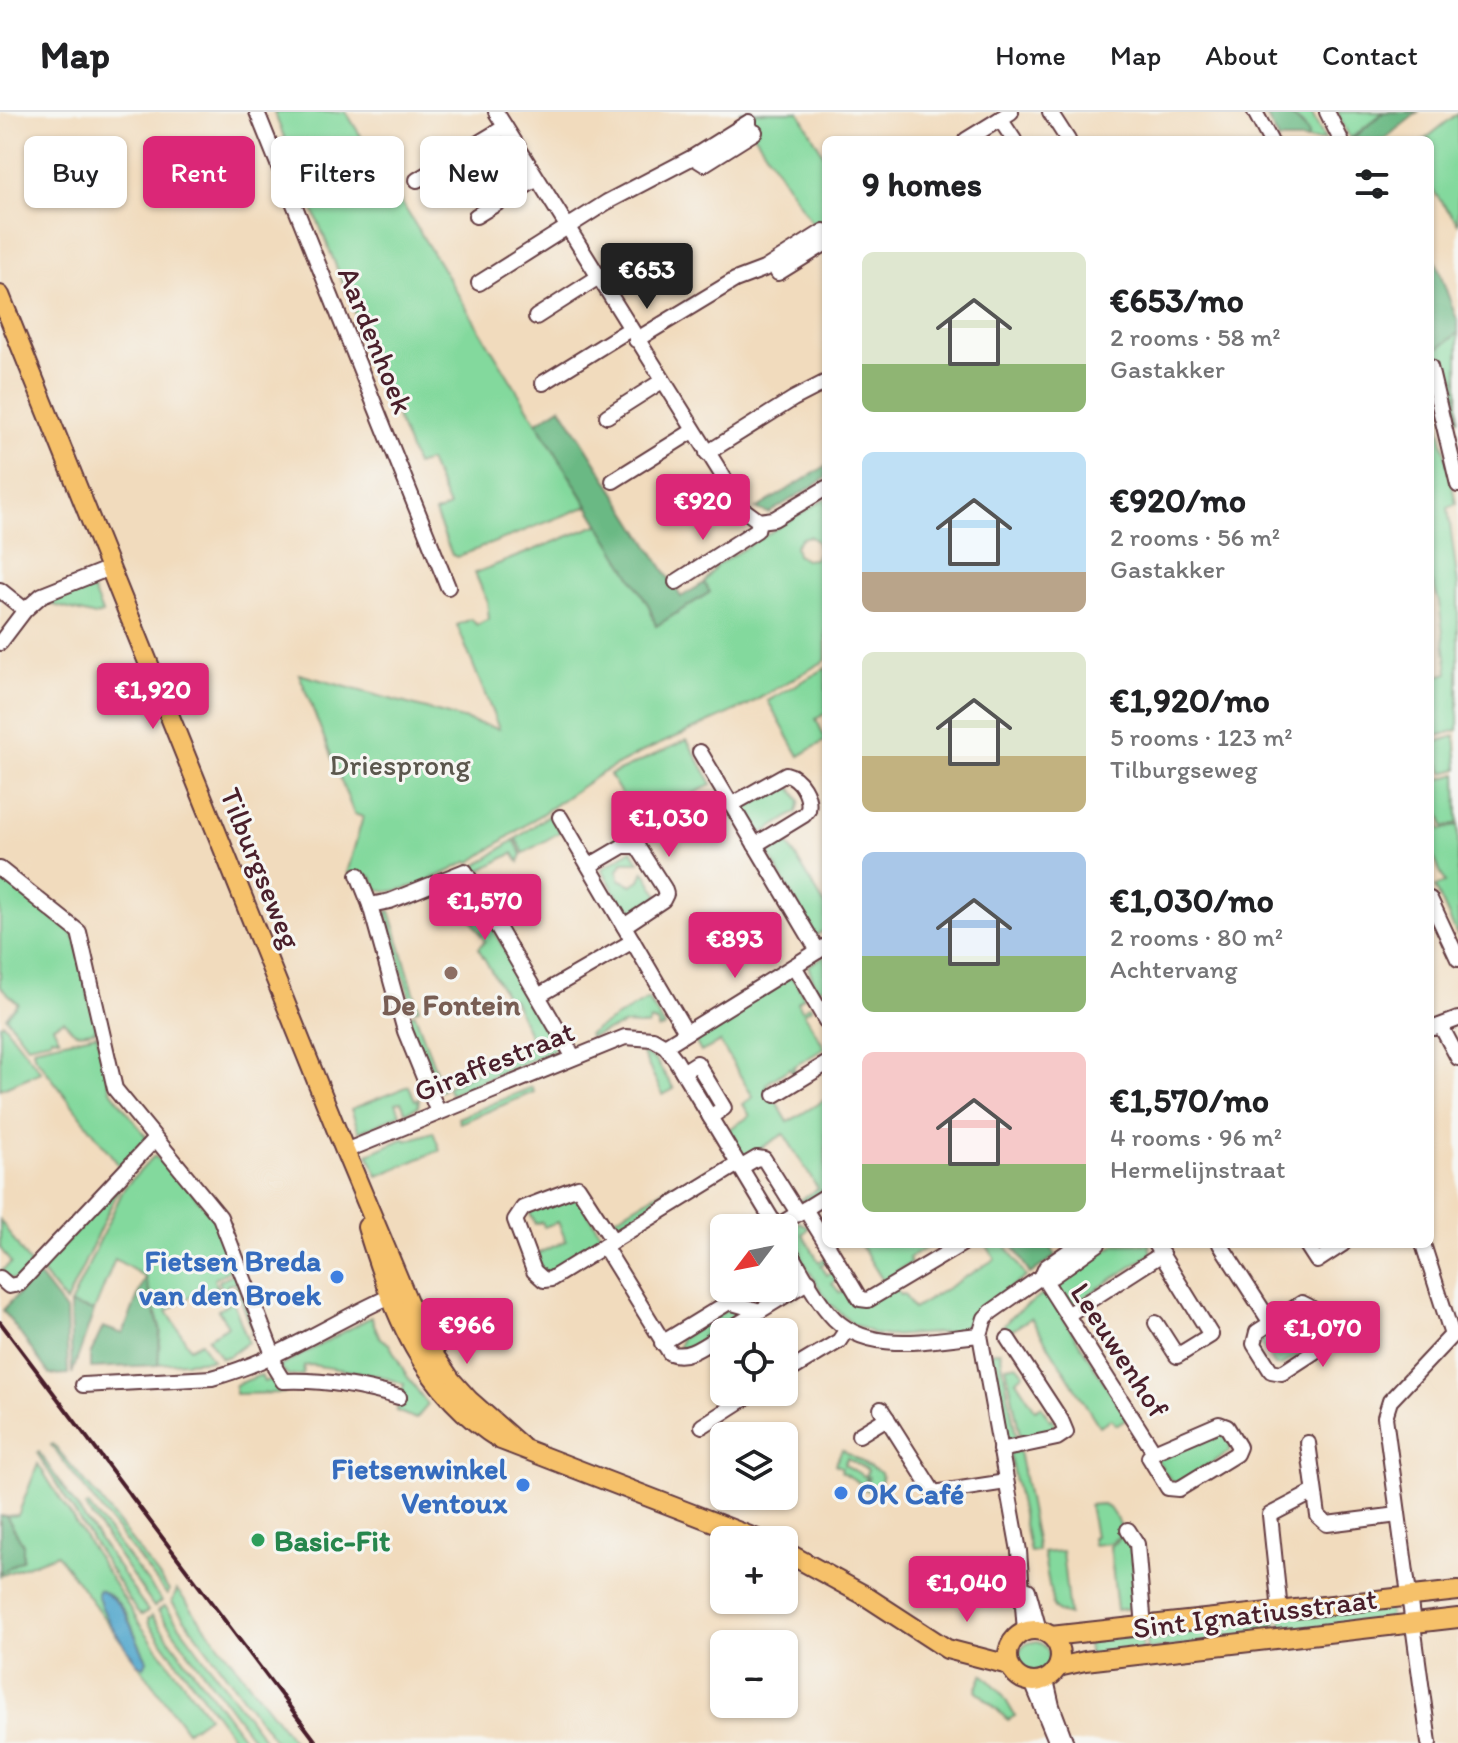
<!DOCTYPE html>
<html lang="en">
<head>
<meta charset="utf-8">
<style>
  body { margin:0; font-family:Itim,sans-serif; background:#f2f2f2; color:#202124; height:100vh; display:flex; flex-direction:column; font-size:30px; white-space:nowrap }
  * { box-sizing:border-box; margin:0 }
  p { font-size:26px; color:#757577 }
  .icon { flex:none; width:44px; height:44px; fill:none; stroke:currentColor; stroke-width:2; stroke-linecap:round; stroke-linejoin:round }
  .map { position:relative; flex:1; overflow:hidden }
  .panel { position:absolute; left:822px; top:24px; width:612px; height:1112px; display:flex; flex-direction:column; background:#fff; border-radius:12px; box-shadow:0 2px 6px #0004 }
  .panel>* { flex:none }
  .hud { position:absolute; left:24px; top:24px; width:678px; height:72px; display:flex; gap:16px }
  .needle { width:52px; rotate:238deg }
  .fabs { position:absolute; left:710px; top:1102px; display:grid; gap:16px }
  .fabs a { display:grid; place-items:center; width:88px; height:88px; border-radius:12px; background:#fff; box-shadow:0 2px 6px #0004; font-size:40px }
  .price { position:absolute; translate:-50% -68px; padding:0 18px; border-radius:8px; background:#db2777; color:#fff; font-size:26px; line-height:52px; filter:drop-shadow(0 2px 4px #0008) }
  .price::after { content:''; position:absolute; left:50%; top:48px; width:24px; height:18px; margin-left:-12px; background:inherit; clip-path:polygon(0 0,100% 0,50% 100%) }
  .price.active { background:#222; color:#fff }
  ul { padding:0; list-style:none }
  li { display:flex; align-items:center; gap:24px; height:200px; padding:0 40px }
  li span { display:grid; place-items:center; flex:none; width:224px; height:160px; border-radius:12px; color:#555 }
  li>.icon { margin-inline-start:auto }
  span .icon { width:96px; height:96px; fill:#fffc; stroke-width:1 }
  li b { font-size:34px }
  h2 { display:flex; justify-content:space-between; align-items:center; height:96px; padding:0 40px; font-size:34px }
  .chip { padding:0 28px; border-radius:12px; background:#fff; box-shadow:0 2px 6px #0004; font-size:28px; line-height:72px }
  .chip.active { background:#db2777; color:#fff }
  header { display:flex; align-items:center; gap:48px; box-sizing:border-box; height:112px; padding:0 40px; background:#fff; border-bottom:2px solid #e0e0e0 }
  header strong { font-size:38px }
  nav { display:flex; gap:44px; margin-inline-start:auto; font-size:28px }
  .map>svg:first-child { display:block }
</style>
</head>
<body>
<header>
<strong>Map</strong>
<nav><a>Home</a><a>Map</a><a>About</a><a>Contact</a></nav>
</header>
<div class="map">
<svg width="1458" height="1631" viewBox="0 0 1458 1631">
  <rect width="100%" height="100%" fill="#f6f6f2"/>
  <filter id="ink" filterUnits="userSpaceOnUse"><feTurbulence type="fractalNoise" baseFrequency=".0125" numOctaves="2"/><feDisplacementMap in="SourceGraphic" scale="16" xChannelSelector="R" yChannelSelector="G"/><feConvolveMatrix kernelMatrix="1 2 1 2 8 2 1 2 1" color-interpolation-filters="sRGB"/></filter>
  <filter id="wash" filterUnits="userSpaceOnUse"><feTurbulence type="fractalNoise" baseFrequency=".006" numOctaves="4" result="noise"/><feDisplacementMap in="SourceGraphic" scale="32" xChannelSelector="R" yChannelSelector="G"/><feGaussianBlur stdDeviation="1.8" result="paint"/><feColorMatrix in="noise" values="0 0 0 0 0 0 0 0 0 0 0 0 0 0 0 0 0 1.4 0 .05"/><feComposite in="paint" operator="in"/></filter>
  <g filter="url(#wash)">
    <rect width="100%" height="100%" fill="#f1dbbd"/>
    <g fill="#83d99d" stroke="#667c64" stroke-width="2" fill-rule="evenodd">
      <polygon points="274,0 346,0 588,394 457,445 452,443 435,401 449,395 429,349 416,353"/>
      <polygon points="740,0 799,0 826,47 826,129 824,130"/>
      <path d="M 1284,0 L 1311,0 L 1325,28 L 1308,28 C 1309,13 1295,7 1284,0 Z"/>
      <polygon points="1337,0 1384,0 1350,27"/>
      <polygon points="1458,1 1458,111 1430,75 1430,28 1424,28"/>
      <polygon points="1458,221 1458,308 1436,238"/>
      <polygon points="1436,298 1456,392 1448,396 1458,474 1458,618 1430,626 1430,566 1448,561 1439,490 1430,462 1430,300"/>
      <path d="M 826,386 L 826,548 L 746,594 L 642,640 L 600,662 L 470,751 L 469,749 C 450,759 394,789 376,776 L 372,765 L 347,761 L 363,705 L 354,702 L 299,562 L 499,617 L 457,513 L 471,507 L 477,513 L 489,507 L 487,489 L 475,461 L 600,412 L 649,494 L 656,514 L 709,481 L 704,471 L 717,453 ZM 810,424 L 817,430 L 819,439 L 814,447 L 805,448 L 797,443 L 795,434 L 801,426 Z"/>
      <polygon points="90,471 102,501 95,504 46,491 47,488"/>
      <polygon points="826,556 826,601 816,607 826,628 799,644 768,589"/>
      <polygon points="1455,624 1458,657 1443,661 1434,632 1430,632"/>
      <polygon points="687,628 712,672 638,711 610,663"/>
      <polygon points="1457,662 1458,711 1444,715 1430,670"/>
      <polygon points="787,669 800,689 797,700 765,720 756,720 745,703 746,695"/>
      <polygon points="1430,683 1441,718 1458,713 1458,825 1435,775 1445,770 1430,737"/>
      <polygon points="550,702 560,720 524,741 516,727"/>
      <polygon points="782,722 826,795 826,817 815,824 766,737 767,732"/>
      <polygon points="514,728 522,742 519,750 513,741 478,760 475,755"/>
      <polygon points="632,738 639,750 623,750 618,758 619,767 632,773 640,768 644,759 659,784 628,803 602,757"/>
      <path d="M 0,764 L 71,820 L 76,828 L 96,918 C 79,922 74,924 64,908 L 53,914 L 59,926 L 51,925 L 51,928 L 27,933 L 6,905 L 18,891 L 0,874 Z"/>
      <polygon points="456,769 465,771 557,926 552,929 555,934 553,939 450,982 447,975 505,946 528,939 526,932 532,929 513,887 509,889 478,836 485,829 451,776 413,792 414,786"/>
      <polygon points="390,799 419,897 413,898 386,800"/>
      <polygon points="826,843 826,873 817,878 808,854"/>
      <polygon points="790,865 796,870 804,885 798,890 802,898 810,893 812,896 804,901 825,936 793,955 797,962 795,964 790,956 766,972 788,1010 826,987 826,1078 802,1092 800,1088 818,1077 784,1022 742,1048 728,1018 750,1004 743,992 753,985 720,930 701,940 692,924"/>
      <polygon points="648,887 665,915 658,917 658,911 650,908 648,914 626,912 590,925 588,922"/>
      <polygon points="415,902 443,978 437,980 407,904"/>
      <polygon points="3,911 41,960 0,977 0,913"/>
      <polygon points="97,922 110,977 147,1026 121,1056 34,943 33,936"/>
      <polygon points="641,939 656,949 674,977 663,983"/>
      <polygon points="409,974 415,988 419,987 418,995 406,1000 401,990 396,991 400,1002 359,1020 351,997"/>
      <polygon points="532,975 534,980 460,1011 458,1006"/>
      <polygon points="433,1020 440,1038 378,1064 368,1042 405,1026 406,1029"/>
      <polygon points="154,1044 162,1050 165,1047 216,1109 234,1156 214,1167 221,1186 214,1191 204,1176 167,1199 190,1236 201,1230 212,1248 158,1252 161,1218 145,1165 115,1147 94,1199 70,1193 124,1076"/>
      <polygon points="672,1072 676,1078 614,1114 607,1111"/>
      <polygon points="118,1075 119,1076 66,1191 40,1159"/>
      <polygon points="577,1082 601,1123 601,1127 550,1159 544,1160 534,1143 566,1129 558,1110 544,1115 542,1110 535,1112 529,1099"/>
      <polygon points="0,1108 31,1154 18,1167 7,1167 1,1159 11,1151 0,1136"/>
      <polygon points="799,1110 809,1115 803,1122 819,1150 828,1145 829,1148 821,1153 827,1163 836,1158 840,1166 832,1171 840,1181 848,1179 856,1188 896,1177 900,1183 904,1182 913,1197 995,1147 986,1132 1005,1132 1026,1165 990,1190 974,1210 964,1217 952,1220 889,1224 875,1222 851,1211 828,1190 785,1119"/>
      <polygon points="860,1132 933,1132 909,1146 911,1151 896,1160 898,1165 866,1183 865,1180 883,1169"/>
      <polygon points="1116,1132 1149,1132 1151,1142 1077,1190 1072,1191 1064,1187 1055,1174"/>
      <polygon points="784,1158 793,1173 761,1192 738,1186 755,1176 784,1176"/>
      <polygon points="236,1160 258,1219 251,1222 252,1218 235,1171 227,1173 248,1230 229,1244 221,1246 208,1226 228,1214 218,1198 228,1192 219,1169"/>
      <polygon points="1047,1180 1127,1306 1116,1313 1111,1307 1099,1314 1031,1206 1006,1222 1002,1215 1012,1204"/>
      <polygon points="730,1196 742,1200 742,1203 684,1238 679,1235 681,1226"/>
      <polygon points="1303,1198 1308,1199 1322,1219 1322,1228 1281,1254 1276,1254 1261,1233 1261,1225"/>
      <polygon points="371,1205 380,1226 389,1232 407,1264 428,1293 416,1307 396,1299 405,1283 402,1280 404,1272 376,1263 312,1253 304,1254 303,1263 288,1264 279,1255"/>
      <polygon points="1000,1239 1017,1329 1007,1331 988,1242"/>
      <polygon points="1012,1253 1018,1254 1024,1261 1016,1268 1035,1297 1041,1294 1050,1308 1053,1306 1056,1315 1054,1320 1021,1328 1006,1254"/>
      <polygon points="261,1263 264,1270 274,1266 285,1273 284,1281 235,1282 235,1273"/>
      <polygon points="1217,1319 1223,1320 1230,1333 1229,1340 1180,1371 1172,1370 1157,1348 1159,1344"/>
      <polygon points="53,1332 101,1389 164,1471 169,1479 167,1483 51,1333"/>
      <polygon points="842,1338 881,1361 882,1367 877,1378 872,1380 864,1377 869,1365 866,1363 868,1358 847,1346 844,1352 867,1366 863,1373 841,1359 842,1356 835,1352"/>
      <polygon points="1019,1339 1038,1439 1030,1440 1009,1341"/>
      <polygon points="39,1340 148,1499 142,1503 137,1500 37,1341"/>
      <path d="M 38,1352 L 141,1514 L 208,1604 L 187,1619 L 57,1442 L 0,1464 L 0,1461 L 23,1447 L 23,1432 L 6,1404 L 18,1403 ZM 99,1478 C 129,1489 133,1523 147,1548 L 138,1552 C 121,1528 104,1507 99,1478 Z"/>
      <polygon points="1101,1392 1109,1396 1125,1420 1110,1431 1093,1433 1092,1425 1095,1424 1089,1393"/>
      <polygon points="88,1393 162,1489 154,1495 85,1395"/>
      <polygon points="1126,1422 1130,1429 1139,1495 1117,1498 1110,1434"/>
      <polygon points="1062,1439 1069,1503 1058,1500 1053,1494 1043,1441"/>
      <polygon points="177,1478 295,1631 277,1631 172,1490"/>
      <polygon points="1388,1491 1390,1510 1283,1522 1281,1503"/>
      <polygon points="165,1494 267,1631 256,1631 158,1499"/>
      <polygon points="1276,1503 1278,1523 1147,1538 1145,1519"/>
      <polygon points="152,1504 247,1631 237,1631 149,1512 148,1507"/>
      <polygon points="1140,1519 1143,1539 1090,1545 1087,1525"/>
      <circle cx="1034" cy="1545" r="15"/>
      <polygon points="983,1562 1001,1580 1015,1604 1008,1608 976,1578"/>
    </g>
    <g fill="#6ab984" stroke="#5a6c58" stroke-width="2">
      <path d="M 1264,0 C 1284,0 1297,3 1308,22 L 1308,28 L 1279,28 Z"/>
      <polygon points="1384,0 1418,0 1383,28 1351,28"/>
      <polygon points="1430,133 1458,211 1458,221 1436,238 1430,218"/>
      <polygon points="561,295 681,485 704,471 710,480 656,514 649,494 537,310"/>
      <polygon points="826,354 826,366 769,401 756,397"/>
      <polygon points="1012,1132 1049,1132 1056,1144 1030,1162"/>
      <polygon points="37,1162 66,1199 68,1262 50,1263 3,1198"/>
      <polygon points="145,1165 160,1218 158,1253 90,1256 90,1243 103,1215 123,1222"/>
      <polygon points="70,1193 94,1199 72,1262"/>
      <polygon points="0,1404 6,1404 23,1432 23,1447 0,1461"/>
    </g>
    <path fill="#50a6cc" stroke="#4d627c" stroke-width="2" d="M 99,1478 C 129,1491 132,1523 147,1548 L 144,1555 L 138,1552 C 123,1530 104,1508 97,1481 Z"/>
  </g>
  <g filter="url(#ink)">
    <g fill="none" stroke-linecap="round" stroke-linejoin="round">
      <g stroke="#633b41" stroke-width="18">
        <g id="minor">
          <polyline points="257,0 448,475"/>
          <polyline points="496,0 744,398 759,409 774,407 826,376"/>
          <polyline points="1011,0 1000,7 1014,28"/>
          <polyline points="1050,0 1068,28"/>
          <polyline points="1255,0 1270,28"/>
          <polyline points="1327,0 1341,28"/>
          <polyline points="966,28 1000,7"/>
          <polyline points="693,45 704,52 755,20"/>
          <polyline points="417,68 505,15"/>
          <polyline points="476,104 537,67"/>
          <polyline points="773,152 778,161 826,131"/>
          <polyline points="479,171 607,90 693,45 749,10"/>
          <polyline points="536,205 597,166"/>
          <polyline points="636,228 735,168 764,157 824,119"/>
          <polyline points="1430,255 1458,373"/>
          <polyline points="543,271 630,217"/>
          <polyline points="607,304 662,269"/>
          <polyline points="707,341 793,287 826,270"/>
          <polyline points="613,369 693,319"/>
          <polyline points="669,404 724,368"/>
          <polyline points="676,470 757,418 759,409"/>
          <polyline points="0,478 25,498"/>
          <polyline points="0,531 25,498 42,483 110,456"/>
          <polyline points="700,640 818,839"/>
          <path d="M 731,693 L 786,662 C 800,665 811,684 808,698 L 804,703 L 755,733"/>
          <polyline points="560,705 686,920"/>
          <polyline points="589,754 623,734 637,734 664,776 666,782 663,788 624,814"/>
          <path d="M 0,757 L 79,820 L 115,977 L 220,1105 L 274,1245 L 275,1256 L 283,1269 C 323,1267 361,1274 399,1285"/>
          <polyline points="358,763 370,793 405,919 438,1000"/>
          <polyline points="1430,787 1458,847"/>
          <polyline points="370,793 390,789 465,759 573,944"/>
          <polyline points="794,854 826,909"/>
          <polyline points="538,884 633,829"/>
          <polyline points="1441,914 1458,946"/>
          <polyline points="1430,916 1434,916 1458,907"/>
          <polyline points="665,934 826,834"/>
          <polyline points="683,960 697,951 724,996 710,1005"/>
          <polyline points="775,983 826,952"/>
          <polyline points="345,1039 625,925 653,927 665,934 675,947 777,1116"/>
          <polyline points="740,1056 757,1046 764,1047 798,1101"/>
          <polyline points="805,1097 826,1131"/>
          <polyline points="776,1115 826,1084"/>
          <path d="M 784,1128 C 798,1152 811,1180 829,1201 C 865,1245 932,1227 980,1223"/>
          <polyline points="613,1129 578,1075 523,1096 515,1108 534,1159 544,1168 551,1167 738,1052"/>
          <polyline points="827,1132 860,1187 868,1188 962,1132"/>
          <polyline points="1155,1132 1211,1223 1177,1244 1156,1211"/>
          <polyline points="1220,1132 1271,1211"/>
          <polyline points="1306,1132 1317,1149 1343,1132"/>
          <polyline points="1423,1132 1452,1223 1390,1289 1385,1305 1429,1631"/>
          <path d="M 604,1134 L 670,1241 C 689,1248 707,1231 724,1221"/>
          <polyline points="1042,1164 1154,1340"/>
          <polyline points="1042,1164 1053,1164 1098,1132"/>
          <polyline points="0,1166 9,1174 19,1172 155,1027"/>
          <path d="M 1302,1191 C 1319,1198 1329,1213 1328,1231 L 1282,1261 L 1271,1259 L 1254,1232 L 1257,1220 Z"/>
          <polyline points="1067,1203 1162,1142"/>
          <polyline points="725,1220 809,1169"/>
          <polyline points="662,1231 729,1190 760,1199"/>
          <polyline points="784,1262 839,1229 847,1217"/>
          <path d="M 83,1273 L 212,1266 C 280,1248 336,1207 400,1180"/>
          <polyline points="881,1297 934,1381 1006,1370"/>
          <polygon points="1219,1312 1227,1315 1239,1335 1236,1342 1179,1377 1168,1376 1149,1345 1154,1340"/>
          <polyline points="702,1314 755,1280"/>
          <polyline points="859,1323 887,1306"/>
          <polyline points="1308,1331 1318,1404 1327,1412 1398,1403"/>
          <polyline points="1000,1338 1057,1326 1066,1320 1061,1308 1008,1227"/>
          <polyline points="1128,1418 1137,1432 1144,1515"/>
          <polyline points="1028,1478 1039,1518"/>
          <polyline points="1280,1499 1270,1403 1314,1380"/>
          <polyline points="1025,1520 1019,1439 980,1223 985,1206 991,1200 1042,1164 1046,1155 1079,1132"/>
          <polyline points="1046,1568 1052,1594 1066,1631"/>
          <polyline points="1032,1570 1057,1631"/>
        </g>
      </g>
      <g stroke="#633b41" stroke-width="22">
        <g id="major">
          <polyline points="0,183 345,1039 417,1211 436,1246 451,1268 469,1288 521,1334"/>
          <path d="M 367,1115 C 392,1199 423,1281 501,1328 L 760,1428"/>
          <polyline points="784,1439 864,1483 947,1537 1009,1553"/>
          <circle cx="1034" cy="1544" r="26"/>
          <polyline points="1051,1524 1458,1479"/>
          <polyline points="1058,1555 1085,1549 1458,1506"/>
        </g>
      </g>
      <use href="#minor" stroke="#fff" stroke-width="14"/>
      <use href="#major" stroke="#f6c16b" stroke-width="18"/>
      <polyline stroke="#4a1f2b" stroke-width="4" points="0,1210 317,1631"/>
    </g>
  </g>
  <circle fill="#8d6e63" stroke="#f6f6f2" stroke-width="3" cx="451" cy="861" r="8"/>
  <g fill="#3f7fe0" stroke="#f6f6f2" stroke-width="3">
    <circle cx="337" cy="1165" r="8"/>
    <circle cx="523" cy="1373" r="8"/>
    <circle cx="841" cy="1381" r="8"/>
  </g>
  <circle fill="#2e9e5b" stroke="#f6f6f2" stroke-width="3" cx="258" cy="1428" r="8"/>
  <g text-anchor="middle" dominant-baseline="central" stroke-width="6" stroke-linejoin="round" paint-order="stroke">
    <g font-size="30" fill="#4a1f2b" stroke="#f6f6f2">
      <text transform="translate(376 228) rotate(68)">Aardenhoek</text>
      <text transform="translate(261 756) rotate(68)">Tilburgseweg</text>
      <text transform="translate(494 949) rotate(-22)">Giraffestraat</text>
      <text transform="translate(1120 1238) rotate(57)">Leeuwenhof</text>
      <text transform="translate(1255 1501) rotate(-7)">Sint Ignatiusstraat</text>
    </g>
    <g font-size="30" fill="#5b574d" stroke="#f6f6f2">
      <text x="400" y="652">Driesprong</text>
    </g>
    <g font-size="30" font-weight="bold" fill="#785e54" stroke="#f6f6f2">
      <text x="451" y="892">De Fontein</text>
    </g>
    <g font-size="30" font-weight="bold" fill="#366cbe" stroke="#f6f6f2" text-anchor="end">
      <text x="321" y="1148">Fietsen Breda<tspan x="321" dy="34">van den Broek</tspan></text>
      <text x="507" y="1356">Fietsenwinkel<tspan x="507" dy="34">Ventoux</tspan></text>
      <text x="857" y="1381" text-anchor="start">OK Café</text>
    </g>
    <g font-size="30" font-weight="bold" fill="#27864d" stroke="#f6f6f2" text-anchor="start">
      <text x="274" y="1428">Basic-Fit</text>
    </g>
  </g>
</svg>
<div class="fabs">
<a><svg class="needle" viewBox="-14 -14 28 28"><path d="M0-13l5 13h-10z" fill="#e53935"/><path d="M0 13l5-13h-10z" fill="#757577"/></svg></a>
<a><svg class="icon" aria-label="locate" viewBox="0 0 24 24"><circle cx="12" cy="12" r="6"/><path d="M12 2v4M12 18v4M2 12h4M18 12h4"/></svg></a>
<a><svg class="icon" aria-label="layers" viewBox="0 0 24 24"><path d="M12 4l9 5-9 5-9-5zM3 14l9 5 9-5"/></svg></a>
<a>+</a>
<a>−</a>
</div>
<b class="price active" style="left:647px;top:199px">€653</b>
<b class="price" style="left:703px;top:430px">€920</b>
<b class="price" style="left:153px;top:619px">€1,920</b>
<b class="price" style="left:669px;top:747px">€1,030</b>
<b class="price" style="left:485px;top:830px">€1,570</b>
<b class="price" style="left:735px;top:868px">€893</b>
<b class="price" style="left:467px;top:1254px">€966</b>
<b class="price" style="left:1323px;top:1257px">€1,070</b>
<b class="price" style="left:967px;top:1512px">€1,040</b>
<div class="hud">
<a class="chip">Buy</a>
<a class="chip active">Rent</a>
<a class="chip">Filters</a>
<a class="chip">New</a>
</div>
<section class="panel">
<h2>9 homes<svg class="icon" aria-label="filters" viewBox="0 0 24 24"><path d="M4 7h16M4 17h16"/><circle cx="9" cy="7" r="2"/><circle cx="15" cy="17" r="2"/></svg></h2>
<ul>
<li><span style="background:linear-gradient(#dfe7d0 70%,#8fb573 0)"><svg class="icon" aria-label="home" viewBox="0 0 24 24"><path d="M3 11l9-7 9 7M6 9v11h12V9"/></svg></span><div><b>€653/mo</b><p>2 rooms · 58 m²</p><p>Gastakker</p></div></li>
<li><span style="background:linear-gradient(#bfe0f5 75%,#b9a48a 0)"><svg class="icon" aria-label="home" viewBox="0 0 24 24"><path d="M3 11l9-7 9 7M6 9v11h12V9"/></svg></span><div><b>€920/mo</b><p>2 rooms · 56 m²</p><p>Gastakker</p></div></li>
<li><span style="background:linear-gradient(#dfe7d0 65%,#c2b280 0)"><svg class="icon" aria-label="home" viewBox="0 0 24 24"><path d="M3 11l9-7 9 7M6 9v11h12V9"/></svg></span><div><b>€1,920/mo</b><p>5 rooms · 123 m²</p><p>Tilburgseweg</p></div></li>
<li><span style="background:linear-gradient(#a9c7e8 65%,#8fb573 0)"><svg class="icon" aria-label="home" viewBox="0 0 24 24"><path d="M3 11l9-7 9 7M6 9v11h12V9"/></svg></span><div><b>€1,030/mo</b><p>2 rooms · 80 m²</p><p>Achtervang</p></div></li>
<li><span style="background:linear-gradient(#f6c9c9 70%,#8fb573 0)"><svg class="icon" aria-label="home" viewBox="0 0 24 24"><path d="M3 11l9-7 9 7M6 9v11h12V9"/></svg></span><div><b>€1,570/mo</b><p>4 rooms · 96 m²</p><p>Hermelijnstraat</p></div></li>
</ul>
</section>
</div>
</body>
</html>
